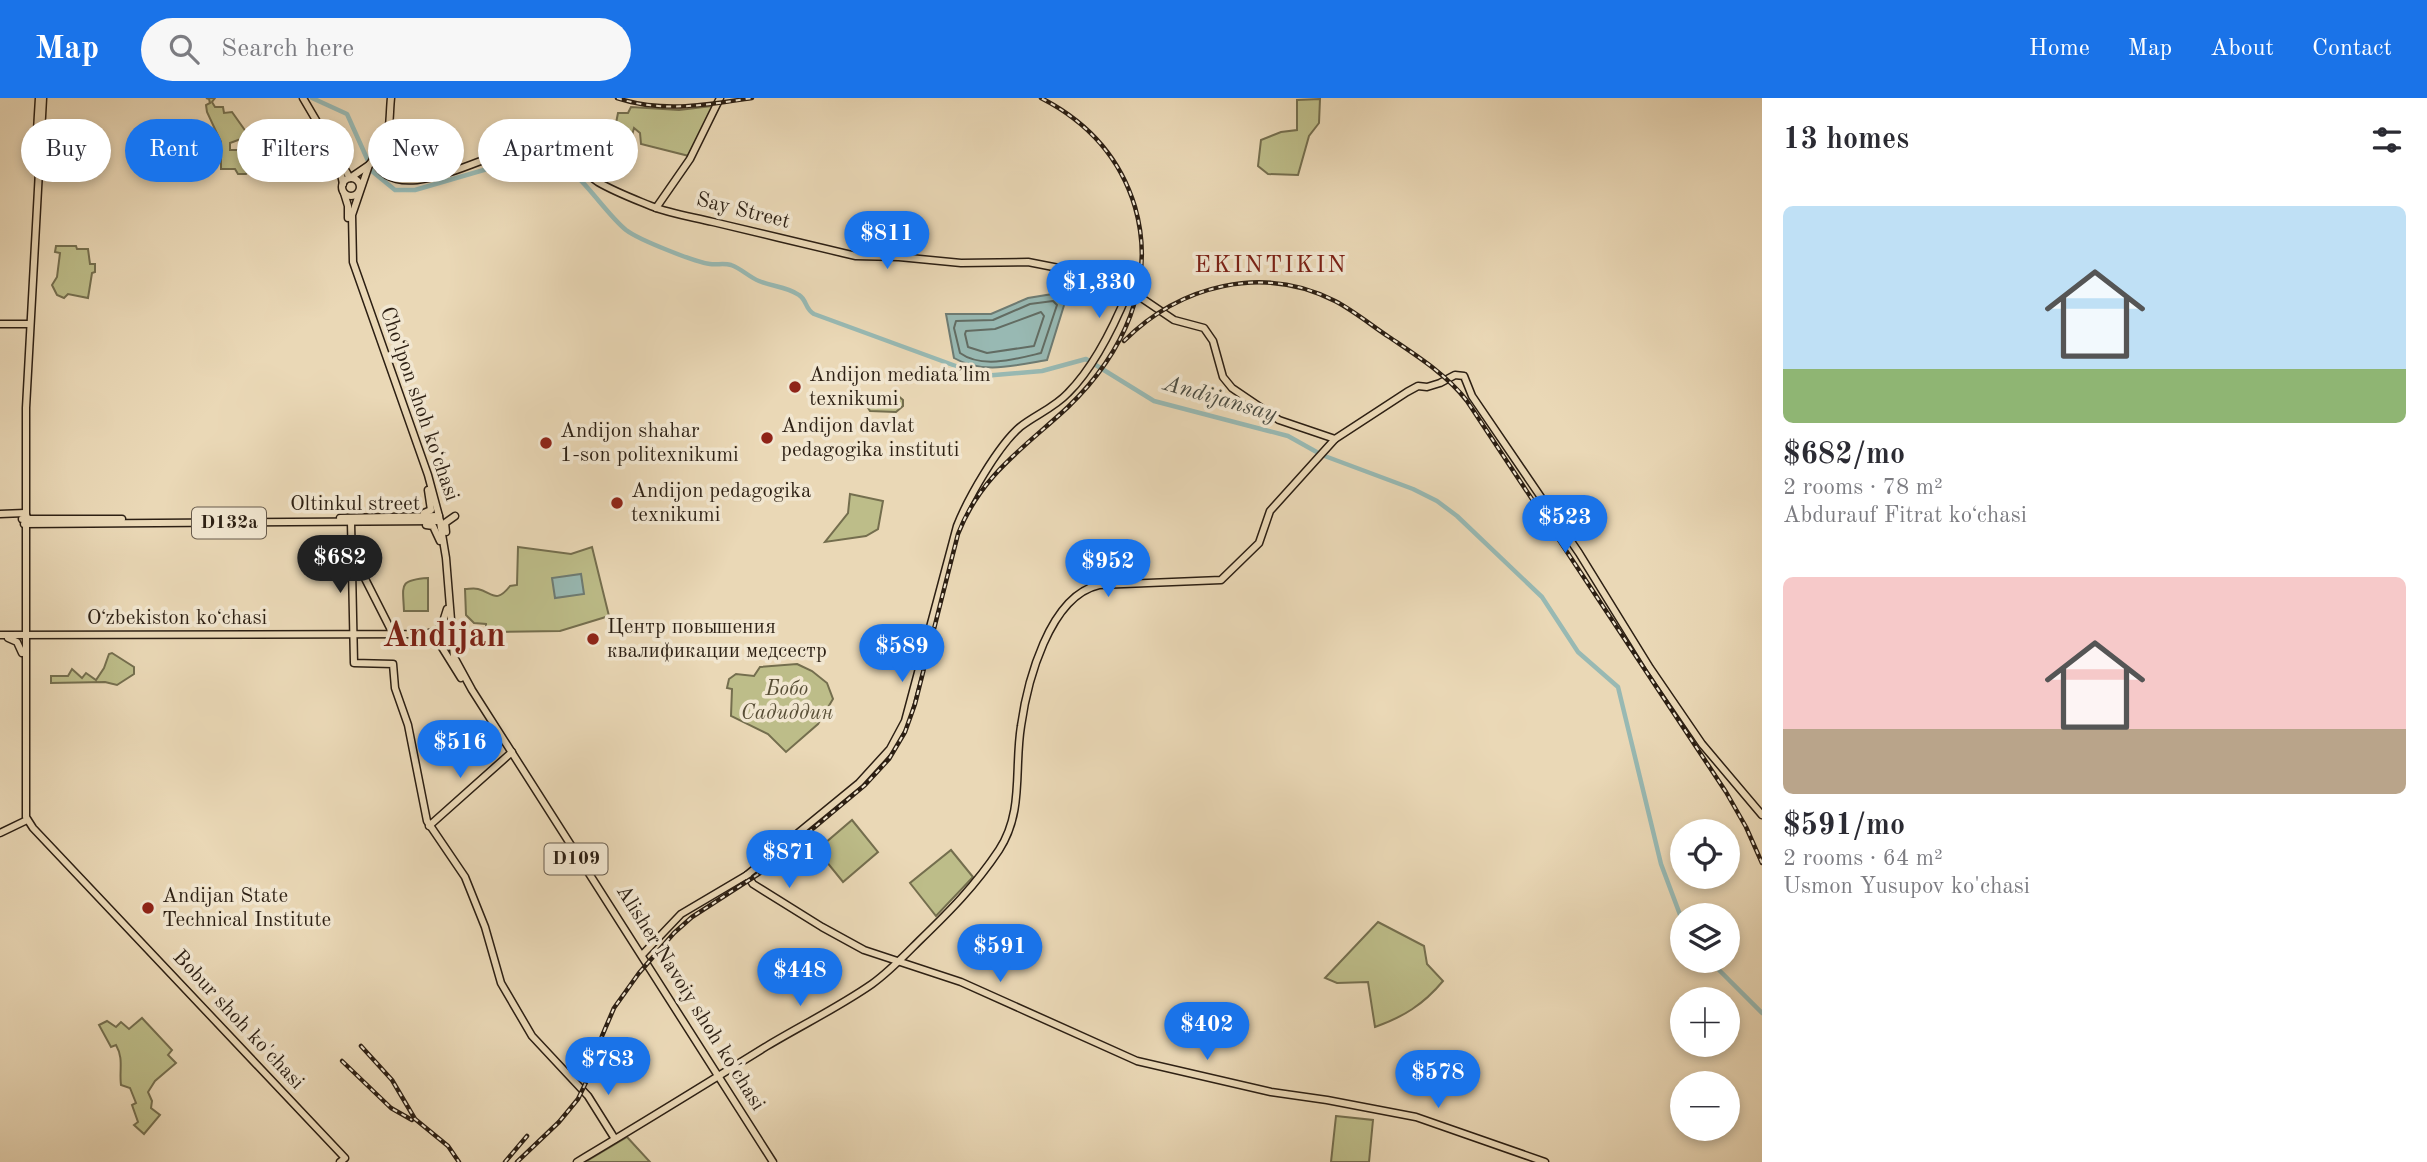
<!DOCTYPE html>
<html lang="en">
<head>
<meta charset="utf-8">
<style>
  body { margin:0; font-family:"Old Standard TT",serif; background:#f7f7f7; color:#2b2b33; height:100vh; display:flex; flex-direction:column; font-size:26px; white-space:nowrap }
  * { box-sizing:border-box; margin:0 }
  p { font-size:23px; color:#7c7c81 }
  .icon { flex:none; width:38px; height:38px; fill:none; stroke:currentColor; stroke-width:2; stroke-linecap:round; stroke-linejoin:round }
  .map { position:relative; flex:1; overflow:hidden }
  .side { display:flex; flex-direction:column; background:#fff; width:665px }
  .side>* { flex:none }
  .guide { position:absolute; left:21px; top:21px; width:665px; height:63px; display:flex; gap:14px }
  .fabs { position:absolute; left:1670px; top:721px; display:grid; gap:14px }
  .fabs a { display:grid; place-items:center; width:70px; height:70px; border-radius:50%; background:#fff; box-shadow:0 4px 10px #0003; font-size:35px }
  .price { position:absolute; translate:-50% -60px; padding:0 16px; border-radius:24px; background:#1a73e8; color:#fff; font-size:23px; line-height:46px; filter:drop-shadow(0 2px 4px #0008) }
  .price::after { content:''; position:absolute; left:50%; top:42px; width:21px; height:16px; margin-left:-10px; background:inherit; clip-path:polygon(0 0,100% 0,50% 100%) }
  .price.current { background:#222; color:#fff }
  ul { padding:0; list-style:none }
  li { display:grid; align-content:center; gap:14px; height:371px; padding:0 21px }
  li span { display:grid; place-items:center; height:217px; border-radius:10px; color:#555 }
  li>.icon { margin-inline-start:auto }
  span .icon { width:126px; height:126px; fill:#fffc; stroke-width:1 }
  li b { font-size:30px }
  h2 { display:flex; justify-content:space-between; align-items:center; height:84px; padding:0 21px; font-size:30px }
  .tag { padding:0 24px; border-radius:32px; background:#fff; box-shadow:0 4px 10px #0003; font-size:24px; line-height:63px }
  .tag.current { background:#1a73e8; color:#fff }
  header { display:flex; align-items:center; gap:42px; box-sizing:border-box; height:98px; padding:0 35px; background:#1a73e8; color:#fff }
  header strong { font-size:33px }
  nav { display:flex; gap:38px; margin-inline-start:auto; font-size:24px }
  .search { width:490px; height:63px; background:#f7f7f7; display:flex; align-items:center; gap:18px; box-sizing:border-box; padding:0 24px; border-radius:38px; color:#7c7c81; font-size:26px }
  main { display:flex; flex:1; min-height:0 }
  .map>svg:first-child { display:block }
</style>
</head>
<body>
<header>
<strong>Map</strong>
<div class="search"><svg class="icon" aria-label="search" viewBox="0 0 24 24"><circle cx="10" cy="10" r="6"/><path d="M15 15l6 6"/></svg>Search here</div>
<nav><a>Home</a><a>Map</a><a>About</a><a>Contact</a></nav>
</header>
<main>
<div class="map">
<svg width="1762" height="1064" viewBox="0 0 1762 1064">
  <rect width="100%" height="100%" fill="#ead8b6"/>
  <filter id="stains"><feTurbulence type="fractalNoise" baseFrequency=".00286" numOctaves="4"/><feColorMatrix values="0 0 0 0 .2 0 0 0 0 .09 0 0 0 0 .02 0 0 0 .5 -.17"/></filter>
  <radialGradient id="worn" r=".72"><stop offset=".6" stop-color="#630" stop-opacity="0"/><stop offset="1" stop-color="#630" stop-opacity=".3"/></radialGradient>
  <g fill="#bdbd89" stroke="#746e4e" stroke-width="2">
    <polygon points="206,0 215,0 212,4 215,9 223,9 224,15 232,14 249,38 230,45 230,52 239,52 248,73 246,76 238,76 235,71 221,71 221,44 207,14 206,7 210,5 209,1"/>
    <polygon points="1320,1 1319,25 1309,38 1298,77 1268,76 1258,68 1261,42 1281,34 1297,32 1297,2"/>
    <polygon points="712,8 713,11 689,58 641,46 640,35 634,30 630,45 626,49 613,42 618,33 615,30 618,15 628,15 631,9 679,12"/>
    <polygon points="56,148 76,148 77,151 88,151 90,166 95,166 95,174 92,175 88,200 68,196 64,200 57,197 52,187 57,179 60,155 55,154"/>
    <polygon points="873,296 896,296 903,302 903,308 896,314 870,313 865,305 867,299"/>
    <polygon points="850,396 883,403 878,431 866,438 825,444 848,415"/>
    <path d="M 518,449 L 571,456 L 592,449 L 609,518 L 560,533 L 500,534 L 486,529 L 486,526 L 474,525 L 466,517 L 465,491 C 469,491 474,490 478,491 C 493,495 496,506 510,488 L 517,487 Z"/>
    <path d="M 428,480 L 428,513 L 404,513 C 403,487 398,482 428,480 Z"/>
    <polygon points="112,555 134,569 134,576 117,587 105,584 51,585 51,578 68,578 72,571 82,580 86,575 96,582 104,570 109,556"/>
    <polygon points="797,566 812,573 827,585 833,601 818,626 786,654 768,636 731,618 732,591 727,590 729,581 736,576 754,578 760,569"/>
    <polygon points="852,722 878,754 843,784 817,752"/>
    <polygon points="951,752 973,779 936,818 910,785"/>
    <path d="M 1378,824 L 1424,848 L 1427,866 L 1443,883 C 1423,907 1403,919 1375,929 L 1368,884 L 1337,885 L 1325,880 Z"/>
    <path d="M 142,920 L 172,952 L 168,957 L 176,965 L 155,983 L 148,994 L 152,1003 L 151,1010 L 160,1017 L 144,1036 L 134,1027 L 138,1024 L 132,1007 L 136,1005 L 130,990 L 121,987 C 119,972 124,961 116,947 L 111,949 L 99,927 L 107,923 L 116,929 L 121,924 L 129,931 Z"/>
    <polygon points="1336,1018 1373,1022 1369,1064 1331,1064"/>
    <polygon points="627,1039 650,1064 585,1064"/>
  </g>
  <g fill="#98b9b3" stroke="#6d7b73" stroke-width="2">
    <path d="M 1065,194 L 1066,201 L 1047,262 C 1016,267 983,277 954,260 L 946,216 L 991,216 L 1028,200 Z"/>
    <polygon points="581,476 584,496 555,500 552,480"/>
  </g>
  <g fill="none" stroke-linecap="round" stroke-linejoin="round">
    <g stroke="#626c63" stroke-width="2">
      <path d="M 1053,203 L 1057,207 L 1041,255 C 1016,261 982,271 960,255 L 954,230 L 956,223 L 993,222 L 1030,206 Z"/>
      <polygon points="1041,214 1044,218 1034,248 987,255 968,249 965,236 966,233 995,231"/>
    </g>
    <g stroke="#98b9b3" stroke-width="4.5">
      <path d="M 312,0 L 347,16 L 373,74 L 395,92 L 415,92 L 515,63 C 561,35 595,107 626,132 C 639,142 695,164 710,166 C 717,167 724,165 731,167 C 742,171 749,179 759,183 C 773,189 786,188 799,197 C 807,202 805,211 814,216 L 983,278 L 1042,273 L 1086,261 L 1154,303 L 1288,338 L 1322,357 L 1413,391 L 1437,403 L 1457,418 L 1542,499 L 1578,554 L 1618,589 L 1661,766 L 1682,822"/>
      <polyline points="1710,863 1762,915"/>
    </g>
    <g stroke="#2c1f13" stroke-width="9">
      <g id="major">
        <polyline points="43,0 26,310 26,719 33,730 345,1060 340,1064"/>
        <polyline points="303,0 350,80 369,67 383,49"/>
        <polyline points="37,33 39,0"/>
        <path d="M 373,60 C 397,119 502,42 540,47 C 563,50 580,72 598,84 C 615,94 634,101 651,108 C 671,116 693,119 713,124 C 756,134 800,145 843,155 L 856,158 L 899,159 L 961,165 L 1028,164 L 1079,174 L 1099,181 L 1143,201 L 1174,222 L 1204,230 L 1213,243 L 1223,279 L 1232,290 L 1279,322 L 1335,341"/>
        <polyline points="369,67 352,117 353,164 428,377 439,418 446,460 452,534"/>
        <polyline points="340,71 343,86"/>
        <path d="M 383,73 C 378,57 386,44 389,28 C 390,19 390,9 391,0"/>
        <circle cx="351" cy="89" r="9"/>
        <polyline points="344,95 348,108 348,120"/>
        <polyline points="656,110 690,61 720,0"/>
        <polyline points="0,226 29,226"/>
        <polyline points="424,415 431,412 428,392"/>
        <polyline points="0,416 25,415 27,419"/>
        <polyline points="340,420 439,418"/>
        <polyline points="22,421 122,421"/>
        <polyline points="351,424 354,565 393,566 395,590 408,627 427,723 465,779 485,829 501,885 532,938 588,998 615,1041"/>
        <polyline points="24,426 440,423"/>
        <polyline points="426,427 433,428 440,443"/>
        <polyline points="446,434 445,425 455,418"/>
        <polyline points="353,457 390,530 392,538"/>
        <circle cx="444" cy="537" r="8"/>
        <polyline points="441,530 447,511"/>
        <polyline points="0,537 426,536 438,532"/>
        <polyline points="452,537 454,559 472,592 773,1064"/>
        <polyline points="8,540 17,544 22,555"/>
        <polyline points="438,543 461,580"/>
        <polyline points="429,728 512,654"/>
        <polyline points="0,735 27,722"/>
        <polyline points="747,777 753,786 822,829 864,852 961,884 1137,963 1271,994 1327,1002 1416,1019 1545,1064"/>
        <path d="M 642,857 L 681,816 L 747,777 L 859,685 L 890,651 L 905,623 L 957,428 C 968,400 998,348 1020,329 C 1035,317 1054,310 1068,295 C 1094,269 1114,228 1128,194"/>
        <path d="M 577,1064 C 641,1026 704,987 767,948 C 802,927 839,909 872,886 C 889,874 904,858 919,843 C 950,813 975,788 999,752 C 1024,714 1014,671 1021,628 C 1027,585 1049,498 1099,487 L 1221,482 L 1259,445 L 1270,413 L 1335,341 L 1407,294 L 1418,288 L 1427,289 L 1440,285 L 1455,277 L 1464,278 L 1472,298 L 1579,455 L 1650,570 L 1702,646 L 1762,717"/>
      </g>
    </g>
    <use href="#major" stroke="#ead8b6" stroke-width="6"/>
    <g stroke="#2c1f13" stroke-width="4.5">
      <g id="rail">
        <path d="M 617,0 C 662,15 706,7 752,0"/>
        <path d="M 1124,243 C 1180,187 1263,166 1335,203 C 1354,213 1371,227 1389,239 C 1417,258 1446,276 1467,303 L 1726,694 L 1746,729 L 1762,765"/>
        <polyline points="361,948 392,982 415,1021 448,1048 459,1064"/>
        <polyline points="342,963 391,1010 412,1022"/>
        <polyline points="505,1064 527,1038"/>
        <path d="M 517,1064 L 559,1024 L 578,1001 L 591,974 L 602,938 L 614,910 L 639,875 L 674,835 L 692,819 L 760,775 L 865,687 L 889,661 L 905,634 L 915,606 L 958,436 C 981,377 1024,350 1068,309 C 1123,256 1157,185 1135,109 C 1120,59 1086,23 1041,0"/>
      </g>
    </g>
    <use href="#rail" stroke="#f1e6d0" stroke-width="2" stroke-dasharray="5" stroke-linecap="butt"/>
  </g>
  <g fill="#8f2418" stroke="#f1e6d0" stroke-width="2.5">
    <circle cx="795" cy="289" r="7"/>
    <circle cx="767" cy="340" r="7"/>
    <circle cx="546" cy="345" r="7"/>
    <circle cx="617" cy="405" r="7"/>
    <circle cx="593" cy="541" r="7"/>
    <circle cx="148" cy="810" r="7"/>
  </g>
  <g text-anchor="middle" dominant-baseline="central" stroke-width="7" stroke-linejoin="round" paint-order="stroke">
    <g fill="#f1e6d0" stroke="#675b4c" stroke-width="2">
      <rect x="192" y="409.5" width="74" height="31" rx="5"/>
      <rect x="544.5" y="745.5" width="63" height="31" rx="5"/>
    </g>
    <g font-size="19" font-weight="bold" fill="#2c1f13">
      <text x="229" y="425">D132a</text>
      <text x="576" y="761">D109</text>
    </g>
    <g font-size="21" fill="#2c1f13" stroke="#f1e6d0">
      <text transform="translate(743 113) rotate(14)">Say Street</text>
      <text transform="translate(419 306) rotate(71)">Choʻlpon shoh koʻchasi</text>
      <text x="355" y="406">Oltinkul street</text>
      <text x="177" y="520">Oʻzbekiston koʻchasi</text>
      <text transform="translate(690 900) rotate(58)">Alisher Navoiy shoh ko'chasi</text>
      <text transform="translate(238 922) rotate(47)">Bobur shoh ko'chasi</text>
    </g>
    <g font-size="21" fill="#2c1f13" stroke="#f1e6d0" text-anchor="start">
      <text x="809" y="277">Andijon mediataʼlim<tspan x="809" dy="24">texnikumi</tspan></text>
      <text x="781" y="328">Andijon davlat<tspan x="781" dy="24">pedagogika instituti</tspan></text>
      <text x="560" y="333">Andijon shahar<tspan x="560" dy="24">1-son politexnikumi</tspan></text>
      <text x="631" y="393">Andijon pedagogika<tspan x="631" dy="24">texnikumi</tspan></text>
      <text x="607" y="529">Центр повышения<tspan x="607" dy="24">квалификации медсестр</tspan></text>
      <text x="162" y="798">Andijan State<tspan x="162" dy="24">Technical Institute</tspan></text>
    </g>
    <g font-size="21" font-style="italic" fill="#584e36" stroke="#f1e6d0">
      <text x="787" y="591">Бобо<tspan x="787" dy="24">Садиддин</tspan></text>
    </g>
    <g font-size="23" font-style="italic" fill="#4c4d43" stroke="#f1e6d0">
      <text transform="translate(1220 301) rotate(16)">Andijansay</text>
    </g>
    <g font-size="24" letter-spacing="2" fill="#7a1f14" stroke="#f1e6d0">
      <text x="1271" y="168">EKINTIKIN</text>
    </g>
    <g font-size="35" font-weight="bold" fill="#7a1f14" stroke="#f1e6d0">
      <text x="444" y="538">Andijan</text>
    </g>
  </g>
  <rect width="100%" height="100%" filter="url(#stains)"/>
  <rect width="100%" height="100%" fill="url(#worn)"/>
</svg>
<div class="fabs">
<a><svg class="icon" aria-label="locate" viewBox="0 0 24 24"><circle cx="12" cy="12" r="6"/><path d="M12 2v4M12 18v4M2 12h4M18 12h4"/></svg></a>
<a><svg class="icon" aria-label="layers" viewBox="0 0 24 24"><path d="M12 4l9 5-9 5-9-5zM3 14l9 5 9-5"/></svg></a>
<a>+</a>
<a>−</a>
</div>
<b class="price" style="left:887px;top:173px">$811</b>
<b class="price" style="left:1099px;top:222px">$1,330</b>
<b class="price" style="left:1565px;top:457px">$523</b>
<b class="price current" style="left:340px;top:497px">$682</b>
<b class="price" style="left:1108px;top:501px">$952</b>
<b class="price" style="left:902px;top:586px">$589</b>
<b class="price" style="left:460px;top:682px">$516</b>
<b class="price" style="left:789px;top:792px">$871</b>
<b class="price" style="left:1000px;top:886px">$591</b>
<b class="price" style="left:800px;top:910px">$448</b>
<b class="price" style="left:1207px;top:964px">$402</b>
<b class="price" style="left:608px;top:999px">$783</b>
<b class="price" style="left:1438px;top:1012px">$578</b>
<div class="guide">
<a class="tag">Buy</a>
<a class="tag current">Rent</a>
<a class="tag">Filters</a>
<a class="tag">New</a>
<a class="tag">Apartment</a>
</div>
</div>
<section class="side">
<h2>13 homes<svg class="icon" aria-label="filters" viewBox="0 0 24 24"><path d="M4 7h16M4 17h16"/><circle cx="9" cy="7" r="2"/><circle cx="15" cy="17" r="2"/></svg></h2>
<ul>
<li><span style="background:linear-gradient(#bfe0f5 75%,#8fb573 0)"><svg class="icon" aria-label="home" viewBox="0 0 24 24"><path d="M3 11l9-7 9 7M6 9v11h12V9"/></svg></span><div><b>$682/mo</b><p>2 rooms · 78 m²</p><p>Abdurauf Fitrat koʻchasi</p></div></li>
<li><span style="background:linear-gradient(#f6c9c9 70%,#b9a48a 0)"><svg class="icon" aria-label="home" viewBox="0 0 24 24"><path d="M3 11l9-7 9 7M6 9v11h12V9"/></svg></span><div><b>$591/mo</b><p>2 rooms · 64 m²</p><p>Usmon Yusupov ko'chasi</p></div></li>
</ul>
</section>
</main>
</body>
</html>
